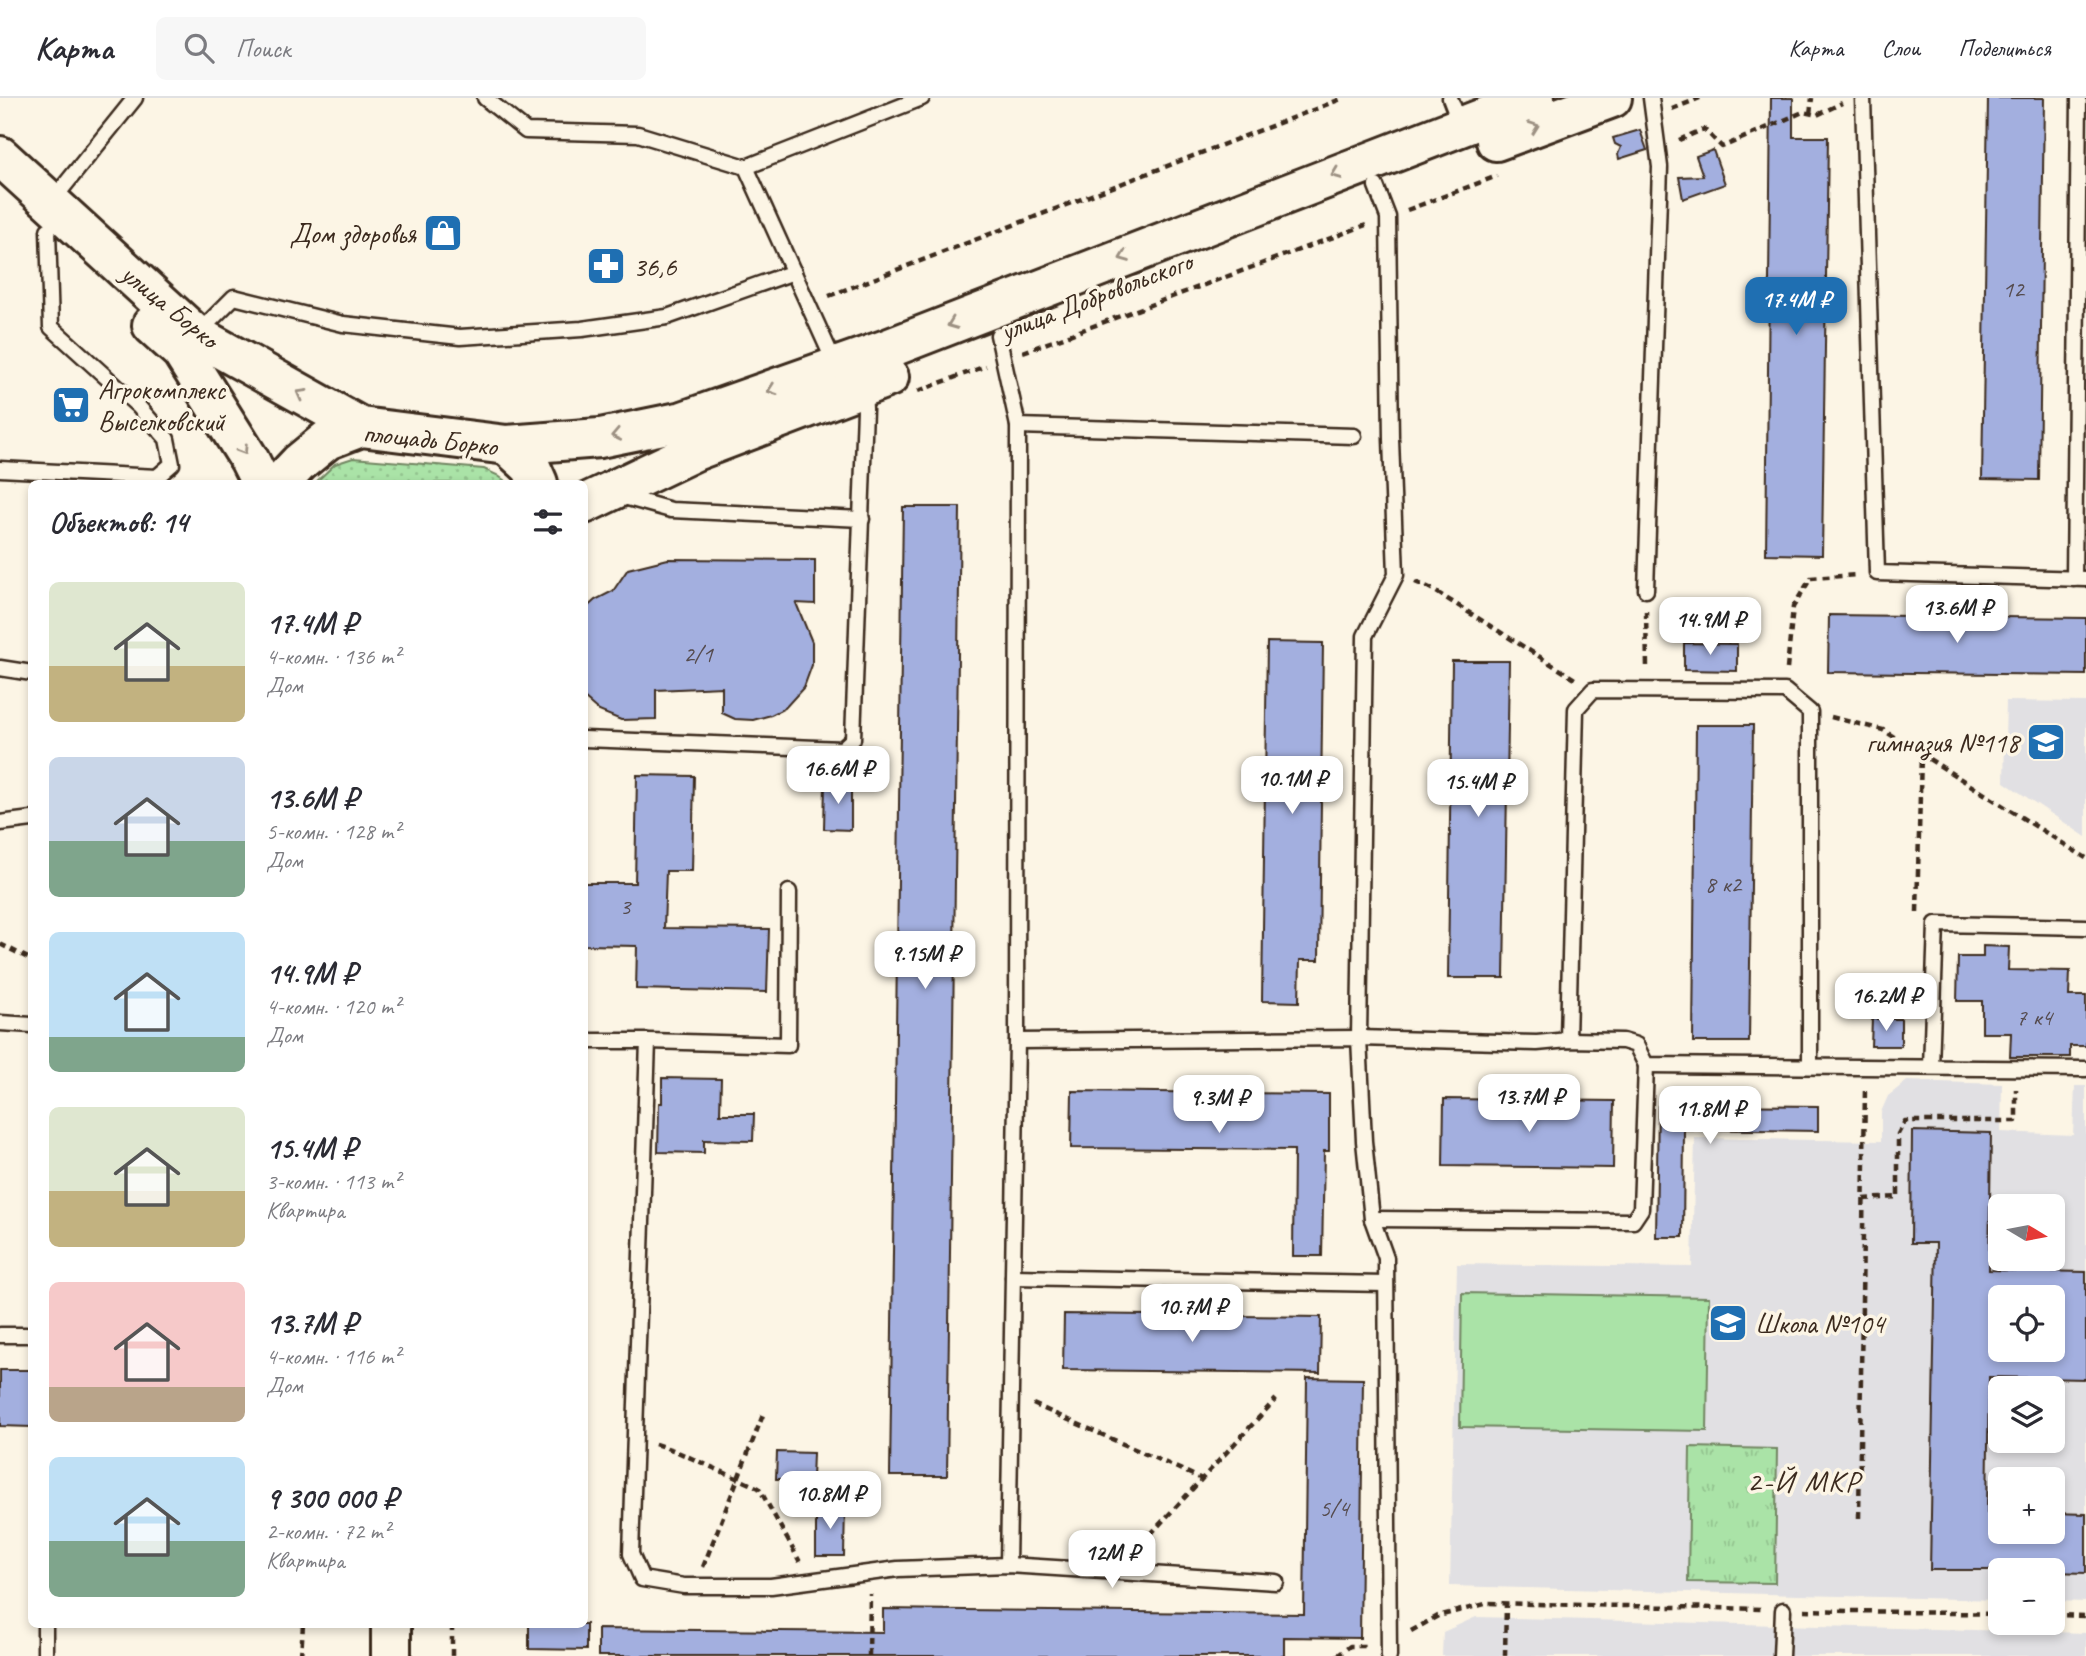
<!DOCTYPE html>
<html lang="ru">
<head>
<meta charset="utf-8">
<style>
  body { margin:0; font-family:Caveat,sans-serif; background:#f7f7f7; color:#2b2b33; height:100vh; display:flex; flex-direction:column; font-size:26px; white-space:nowrap }
  * { box-sizing:border-box; margin:0 }
  p { font-size:23px; color:#7c7c81 }
  .icon { flex:none; width:38px; height:38px; fill:none; stroke:currentColor; stroke-width:2; stroke-linecap:round; stroke-linejoin:round }
  .map { position:relative; flex:1; overflow:hidden }
  .drawer { position:absolute; left:28px; top:382px; width:560px; height:1148px; display:flex; flex-direction:column; background:#fff; border-radius:10px; box-shadow:0 4px 10px #0003 }
  .drawer>* { flex:none }
  .needle { width:46px; rotate:100deg }
  .buttons { position:absolute; left:1988px; top:1096px; display:grid; gap:14px }
  .buttons a { display:grid; place-items:center; width:77px; height:77px; border-radius:10px; background:#fff; box-shadow:0 4px 10px #0003; font-size:35px }
  .price { position:absolute; translate:-50% -60px; padding:0 16px; border-radius:14px; background:#fff; color:#222; font-size:23px; line-height:46px; filter:drop-shadow(0 2px 4px #0008) }
  .price::after { content:''; position:absolute; left:50%; top:42px; width:21px; height:16px; margin-left:-10px; background:inherit; clip-path:polygon(0 0,100% 0,50% 100%) }
  .price.on { background:#1f6fb2; color:#fff }
  ul { padding:0; list-style:none }
  li { display:flex; align-items:center; gap:21px; height:175px; padding:0 21px }
  li span { display:grid; place-items:center; flex:none; width:196px; height:140px; border-radius:10px; color:#555 }
  li>.icon { margin-inline-start:auto }
  span .icon { width:84px; height:84px; fill:#fffc; stroke-width:1 }
  li b { font-size:30px }
  h2 { display:flex; justify-content:space-between; align-items:center; height:84px; padding:0 21px; font-size:30px }
  header { display:flex; align-items:center; gap:42px; box-sizing:border-box; height:98px; padding:0 35px; background:#fff; border-bottom:2px solid #e1e1e2 }
  header strong { font-size:33px }
  nav { display:flex; gap:38px; margin-inline-start:auto; font-size:24px }
  .search { width:490px; height:63px; background:#f7f7f7; display:flex; align-items:center; gap:18px; box-sizing:border-box; padding:0 24px; border-radius:10px; color:#7c7c81; font-size:26px }
  .map>svg:first-child { display:block }
</style>
</head>
<body>
<header>
<strong>Карта</strong>
<div class="search"><svg class="icon" aria-label="search" viewBox="0 0 24 24"><circle cx="10" cy="10" r="6"/><path d="M15 15l6 6"/></svg>Поиск</div>
<nav><a>Карта</a><a>Слои</a><a>Поделиться</a></nav>
</header>
<div class="map">
<svg width="2086" height="1558" viewBox="0 0 2086 1558">
  <defs>
    <pattern id="grass-dots" width="8" height="8" patternUnits="userSpaceOnUse" patternTransform="scale(1.75)"><rect width="8" height="8" fill="#aae3a7"/><path d="M2 2h.1M6 6h.1" fill="none" stroke="#93c38f" stroke-width="1.8" stroke-linecap="round"/></pattern>
    <pattern id="park-tufts" width="24" height="20" patternUnits="userSpaceOnUse" patternTransform="scale(1.75)"><rect width="24" height="20" fill="#aae3a7"/><path d="M3 7l-1-3M5 7V3M7 7l1-3M15 17l-1-3M17 17v-4M19 17l1-3" fill="none" stroke="#93c38f"/></pattern>
  </defs>
  <rect width="100%" height="100%" fill="#fcf5e5"/>
  <filter id="ink" filterUnits="userSpaceOnUse"><feTurbulence type="fractalNoise" baseFrequency=".0143" numOctaves="2"/><feDisplacementMap in="SourceGraphic" scale="14" xChannelSelector="R" yChannelSelector="G"/><feConvolveMatrix kernelMatrix="1 2 1 2 8 2 1 2 1" color-interpolation-filters="sRGB"/></filter>
  <g filter="url(#ink)">
    <g fill="#e1e0e3" fill-rule="evenodd">
      <polygon points="2006,603 2086,604 2086,739 2004,684"/>
      <path d="M 1907,983 L 2002,986 L 2001,1034 L 2073,1037 L 2075,988 L 2086,988 L 2086,1504 L 2053,1503 L 2053,1472 L 2000,1472 L 2000,1502 L 1450,1488 L 1457,1166 L 1692,1169 L 1695,1040 L 1881,1043 L 1881,1014 L 1888,998 ZM 2000,1108 L 2053,1108 L 2053,1160 L 2000,1160 ZM 2000,1199 L 2053,1199 L 2053,1251 L 2000,1251 ZM 2000,1290 L 2053,1290 L 2053,1342 L 2000,1342 ZM 2000,1381 L 2053,1381 L 2053,1433 L 2000,1433 Z"/>
      <polygon points="1476,1519 2086,1535 2086,1558 1442,1558 1443,1534"/>
    </g>
    <polygon fill="url(#grass-dots)" stroke="#728662" stroke-width="2" points="353,360 484,371 497,377 508,385 315,385 335,366"/>
    <polygon fill="url(#park-tufts)" stroke="#728662" stroke-width="2" points="1690,1349 1777,1351 1775,1485 1688,1484"/>
    <polygon fill="#aae3a7" stroke="#728662" stroke-width="2" points="1462,1195 1709,1199 1707,1333 1460,1329"/>
    <g fill="#a3afdf" stroke="#3b2a1e" stroke-width="2" fill-rule="evenodd">
      <polygon points="1771,0 1793,0 1793,39 1828,39 1822,457 1766,456"/>
      <polygon points="1988,0 2044,0 2039,382 1982,381"/>
      <polygon points="1640,32 1647,52 1619,61 1618,56 1621,49 1615,46 1613,40"/>
      <polygon points="1713,52 1725,86 1683,101 1679,79 1703,78 1696,58"/>
      <polygon points="903,409 960,409 947,1378 890,1378"/>
      <polygon points="668,461 815,462 815,506 796,505 812,544 812,567 804,589 785,610 771,617 753,622 735,621 722,615 722,589 656,592 656,621 621,622 599,613 584,600 584,512 595,502 613,493 628,471"/>
      <polygon points="1829,517 2086,520 2086,577 1828,574"/>
      <polygon points="1267,544 1323,545 1319,862 1300,862 1299,904 1262,903"/>
      <polygon points="1684,545 1737,546 1737,573 1684,572"/>
      <polygon points="1452,563 1509,563 1504,880 1448,880"/>
      <polygon points="1696,627 1753,627 1749,944 1693,944"/>
      <polygon points="637,677 694,678 692,773 666,773 664,830 769,831 767,894 636,891 637,848 584,847 584,785 635,785"/>
      <polygon points="825,685 851,685 851,732 824,731"/>
      <polygon points="1983,848 2009,849 2008,872 2070,873 2069,898 2086,898 2086,948 2070,948 2070,959 2010,959 2011,935 1982,935 1982,903 1957,903 1958,859 1983,859"/>
      <polygon points="1855,880 1890,881 1890,908 1854,907"/>
      <polygon points="1872,921 1901,921 1901,948 1871,948"/>
      <polygon points="662,980 721,981 720,1016 754,1016 753,1043 704,1042 704,1055 658,1054 659,1005 662,1005"/>
      <polygon points="1072,993 1329,996 1329,1053 1324,1053 1322,1158 1293,1158 1294,1052 1071,1050"/>
      <polygon points="1444,1001 1614,1003 1613,1070 1443,1068"/>
      <polygon points="1694,1007 1818,1008 1818,1033 1684,1031 1683,1139 1656,1139 1658,1008 1694,1008"/>
      <path d="M 1912,1033 L 1991,1035 L 1989,1172 L 2086,1174 L 2086,1281 L 1989,1279 L 1987,1415 L 2000,1415 L 2000,1433 L 2053,1433 L 2053,1415 L 2086,1416 L 2086,1475 L 2053,1474 L 2053,1472 L 1930,1472 L 1936,1145 L 1911,1145 ZM 2000,1199 L 2053,1199 L 2053,1251 L 2000,1251 Z"/>
      <polygon points="1064,1216 1321,1219 1320,1275 1063,1272"/>
      <polygon points="0,1272 32,1272 32,1329 0,1328"/>
      <polygon points="1307,1280 1363,1281 1360,1540 1284,1539 1284,1558 598,1558 598,1531 883,1534 883,1511 1304,1516"/>
      <polygon points="777,1354 813,1355 812,1381 776,1381"/>
      <polygon points="816,1408 845,1408 844,1458 816,1458"/>
      <polygon points="529,1526 586,1526 586,1552 529,1551"/>
    </g>
    <g fill="none" stroke-linecap="round" stroke-linejoin="round">
      <g stroke="#3b2a1e" stroke-width="19">
        <g id="lane">
          <polyline points="485,0 526,33 638,36 746,69 922,0"/>
          <polyline points="1450,0 1460,26"/>
          <polyline points="1863,0 1877,475 2086,481"/>
          <polyline points="746,69 836,268"/>
          <polyline points="1376,88 1388,119 1391,341 1396,477 1365,538 1359,940 1364,1043 1372,1121 1386,1160 1389,1558"/>
          <polyline points="52,103 135,0"/>
          <polyline points="197,236 234,199 343,226 460,239 582,231 667,219 794,174"/>
          <polyline points="998,237 1018,328 1017,943 1008,1467"/>
          <polyline points="1018,328 1354,338"/>
          <polyline points="0,371 157,379 172,366 167,341 138,308 51,229 48,132"/>
          <polyline points="617,397 671,412 862,421"/>
          <polyline points="2074,481 2079,0"/>
          <polyline points="1646,492 1660,69 1651,0"/>
          <polyline points="0,570 32,575"/>
          <polyline points="584,641 842,651 853,641 865,311 864,290"/>
          <polyline points="0,725 32,721"/>
          <polyline points="0,925 32,927"/>
          <polyline points="1568,942 1576,611 1593,592 1785,593 1810,614 1810,967"/>
          <polyline points="584,943 648,943 631,1456 642,1481 684,1488 771,1488 898,1471 1008,1467 1276,1484"/>
          <polyline points="648,943 788,947 789,794"/>
          <polyline points="1017,943 1359,940 1537,945 1568,942 1623,943 1636,947 1646,967 2086,971"/>
          <polyline points="1931,969 1936,826 2086,829"/>
          <polyline points="1372,1121 1633,1123 1641,1111 1646,967"/>
          <polyline points="1013,1179 1386,1186"/>
          <polyline points="0,1237 32,1237"/>
          <polyline points="45,1526 45,1558"/>
          <polyline points="1781,1558 1783,1512"/>
        </g>
      </g>
      <g stroke="#3b2a1e" stroke-width="44">
        <g id="secondary">
          <polyline points="1496,43 1612,0"/>
          <polyline points="0,58 196,237 361,329"/>
          <polyline points="152,227 181,253 249,361 261,385"/>
          <polyline points="507,347 531,369 538,385"/>
          <polyline points="280,385 299,365 327,342 361,329 507,347 600,340 683,323 887,251 1535,0"/>
          <polyline points="584,406 695,353 889,279"/>
          <polyline points="391,1558 391,1526"/>
        </g>
      </g>
      <g stroke="#3b2a1e" stroke-width="4.5" stroke-dasharray="7 5" stroke-linecap="butt">
        <polyline points="1672,11 1700,0"/>
        <polyline points="1810,16 1812,0"/>
        <polyline points="1679,42 1704,31 1722,49 1803,14 1817,17 1842,5"/>
        <polyline points="1407,112 1497,78"/>
        <polyline points="829,198 1344,0"/>
        <polyline points="1023,254 1366,127"/>
        <polyline points="918,293 986,268"/>
        <polyline points="1415,484 1430,490 1575,581"/>
        <polyline points="1646,513 1647,570"/>
        <polyline points="1787,571 1793,509 1811,480 1856,477"/>
        <polyline points="1831,619 1883,632 2086,760"/>
        <polyline points="1917,814 1921,656"/>
        <polyline points="0,846 32,862"/>
        <polyline points="1864,1101 1898,1099 1898,1036 1905,1023 2016,1023 2016,991"/>
        <polyline points="1033,1306 1202,1381"/>
        <polyline points="655,1346 673,1352 759,1390 800,1464"/>
        <polyline points="1859,1420 1865,990"/>
        <polyline points="1134,1454 1276,1301"/>
        <polyline points="703,1469 763,1317"/>
        <polyline points="1804,1512 2000,1516"/>
        <polyline points="2053,1517 2086,1518"/>
        <polyline points="1411,1533 1438,1518 1489,1505 1764,1511"/>
        <polyline points="301,1558 303,1526"/>
        <polyline points="452,1558 452,1526"/>
        <polyline points="869,1558 870,1496"/>
        <polyline points="1337,1558 1350,1548 1367,1548"/>
        <polyline points="1505,1558 1506,1505"/>
      </g>
      <use href="#lane" stroke="#fcf5e5" stroke-width="14"/>
      <use href="#secondary" stroke="#fcf5e5" stroke-width="38"/>
    </g>
    <defs><path id="oneway-chevron" d="M-2-3.5L2.5 0L-2 3.5" fill="none" stroke-width="1.6" stroke-linecap="round" stroke-linejoin="round" transform="scale(1.75)"/></defs>
    <g stroke="#9c9082">
      <use href="#oneway-chevron" transform="translate(1534 29) rotate(-20)"/>
      <use href="#oneway-chevron" transform="translate(1336 76) rotate(159)"/>
      <use href="#oneway-chevron" transform="translate(1124 159) rotate(159)"/>
      <use href="#oneway-chevron" transform="translate(952 226) rotate(159)"/>
      <use href="#oneway-chevron" transform="translate(772 292) rotate(161)"/>
      <use href="#oneway-chevron" transform="translate(301 296) rotate(-151)"/>
      <use href="#oneway-chevron" transform="translate(616 337) rotate(168)"/>
      <use href="#oneway-chevron" transform="translate(243 352) rotate(58)"/>
    </g>
  </g>
  <defs>
    <g id="shop-square" transform="scale(2.0125)"><rect x="-9" y="-9" width="18" height="18" rx="4" fill="#1f6fb2" stroke="#fcf5e5"/><path d="M-5-2.5h2.3a2.7 3.5 0 0 1 5.4 0H5L5.5 6h-11ZM-1.5-2.5h3a1.5 2.3 0 0 0-3 0Z" fill="#fff"/></g>
    <g id="pharmacy-square" transform="scale(2.0125)"><rect x="-9" y="-9" width="18" height="18" rx="4" fill="#1f6fb2" stroke="#fcf5e5"/><path d="M-2-6h4v4h4v4h-4v4h-4v-4h-4v-4h4Z" fill="#fff"/></g>
    <g id="supermarket-square" transform="scale(2.0125)"><rect x="-9" y="-9" width="18" height="18" rx="4" fill="#1f6fb2" stroke="#fcf5e5"/><path d="M-6-5.5h2.5l.6 2H6L4.5 2H-2.5L-4.4-4H-6ZM-1.5 3.2a1.3 1.3 0 1 0 .1 0ZM3 3.2a1.3 1.3 0 1 0 .1 0Z" fill="#fff"/></g>
    <g id="school-square" transform="scale(2.0125)"><rect x="-9" y="-9" width="18" height="18" rx="4" fill="#1f6fb2" stroke="#fcf5e5"/><path d="M0-5L7-2L0 1L-7-2ZM-4 1L0 2.5L4 1V4Q0 6-4 4Z" fill="#fff"/></g>
  </defs>
  <g fill-rule="evenodd">
    <use href="#shop-square" x="443" y="135"/>
    <use href="#pharmacy-square" x="606" y="168"/>
    <use href="#supermarket-square" x="71" y="307"/>
    <use href="#school-square" x="2046" y="644"/>
    <use href="#school-square" x="1728" y="1225"/>
  </g>
  <g text-anchor="middle" dominant-baseline="central" stroke-width="7" stroke-linejoin="round" paint-order="stroke">
    <g font-size="24" fill="#554b4e">
      <text x="2013" y="191">12</text>
      <text x="698" y="556">2/1</text>
      <text x="1723" y="786">8 к2</text>
      <text x="625" y="808">3</text>
      <text x="2034" y="919">7 к4</text>
      <text x="1334" y="1410">5/4</text>
    </g>
    <g font-size="28" fill="#3b2a1e" stroke="#fcf5e5" text-anchor="start">
      <text x="416" y="135" text-anchor="end">Дом здоровья</text>
      <text x="633" y="168">36,6</text>
      <text x="98" y="291">Агрокомплекс<tspan x="98" dy="32">Выселковский</tspan></text>
      <text x="2019" y="644" text-anchor="end">гимназия №118</text>
      <text x="1755" y="1225">Школа №104</text>
    </g>
    <g font-size="28" fill="#3b2a1e" stroke="#fcf5e5">
      <text transform="translate(1096 198) rotate(-21)">улица Добровольского</text>
      <text transform="translate(170 208) rotate(39)">улица Борко</text>
      <text transform="translate(430 341) rotate(6)">площадь Борко</text>
    </g>
    <g font-size="30" letter-spacing="2" fill="#3b2a1e" stroke="#fcf5e5">
      <text x="1804" y="1383">2-Й МКР</text>
    </g>
  </g>
</svg>
<div class="buttons">
<a><svg class="needle" viewBox="-14 -14 28 28"><path d="M0-13l5 13h-10z" fill="#e53935"/><path d="M0 13l5-13h-10z" fill="#7c7c81"/></svg></a>
<a><svg class="icon" aria-label="locate" viewBox="0 0 24 24"><circle cx="12" cy="12" r="6"/><path d="M12 2v4M12 18v4M2 12h4M18 12h4"/></svg></a>
<a><svg class="icon" aria-label="layers" viewBox="0 0 24 24"><path d="M12 4l9 5-9 5-9-5zM3 14l9 5 9-5"/></svg></a>
<a>+</a>
<a>−</a>
</div>
<b class="price on" style="left:1796px;top:239px">17.4M ₽</b>
<b class="price" style="left:1957px;top:547px">13.6M ₽</b>
<b class="price" style="left:1710px;top:559px">14.9M ₽</b>
<b class="price" style="left:838px;top:708px">16.6M ₽</b>
<b class="price" style="left:1292px;top:718px">10.1M ₽</b>
<b class="price" style="left:1478px;top:721px">15.4M ₽</b>
<b class="price" style="left:925px;top:893px">9.15M ₽</b>
<b class="price" style="left:1886px;top:935px">16.2M ₽</b>
<b class="price" style="left:1529px;top:1036px">13.7M ₽</b>
<b class="price" style="left:1219px;top:1037px">9.3M ₽</b>
<b class="price" style="left:1710px;top:1048px">11.8M ₽</b>
<b class="price" style="left:1192px;top:1246px">10.7M ₽</b>
<b class="price" style="left:830px;top:1433px">10.8M ₽</b>
<b class="price" style="left:1112px;top:1492px">12M ₽</b>
<section class="drawer">
<h2>Объектов: 14<svg class="icon" aria-label="filters" viewBox="0 0 24 24"><path d="M4 7h16M4 17h16"/><circle cx="9" cy="7" r="2"/><circle cx="15" cy="17" r="2"/></svg></h2>
<ul>
<li><span style="background:linear-gradient(#dfe7d0 60%,#c2b280 0)"><svg class="icon" aria-label="home" viewBox="0 0 24 24"><path d="M3 11l9-7 9 7M6 9v11h12V9"/></svg></span><div><b>17.4M ₽</b><p>4-комн. · 136 m²</p><p>Дом</p></div></li>
<li><span style="background:linear-gradient(#c9d6e8 60%,#7fa58c 0)"><svg class="icon" aria-label="home" viewBox="0 0 24 24"><path d="M3 11l9-7 9 7M6 9v11h12V9"/></svg></span><div><b>13.6M ₽</b><p>5-комн. · 128 m²</p><p>Дом</p></div></li>
<li><span style="background:linear-gradient(#bfe0f5 75%,#7fa58c 0)"><svg class="icon" aria-label="home" viewBox="0 0 24 24"><path d="M3 11l9-7 9 7M6 9v11h12V9"/></svg></span><div><b>14.9M ₽</b><p>4-комн. · 120 m²</p><p>Дом</p></div></li>
<li><span style="background:linear-gradient(#dfe7d0 60%,#c2b280 0)"><svg class="icon" aria-label="home" viewBox="0 0 24 24"><path d="M3 11l9-7 9 7M6 9v11h12V9"/></svg></span><div><b>15.4M ₽</b><p>3-комн. · 113 m²</p><p>Квартира</p></div></li>
<li><span style="background:linear-gradient(#f6c9c9 75%,#b9a48a 0)"><svg class="icon" aria-label="home" viewBox="0 0 24 24"><path d="M3 11l9-7 9 7M6 9v11h12V9"/></svg></span><div><b>13.7M ₽</b><p>4-комн. · 116 m²</p><p>Дом</p></div></li>
<li><span style="background:linear-gradient(#bfe0f5 60%,#7fa58c 0)"><svg class="icon" aria-label="home" viewBox="0 0 24 24"><path d="M3 11l9-7 9 7M6 9v11h12V9"/></svg></span><div><b>9 300 000 ₽</b><p>2-комн. · 72 m²</p><p>Квартира</p></div></li>
</ul>
</section>
</div>
</body>
</html>
